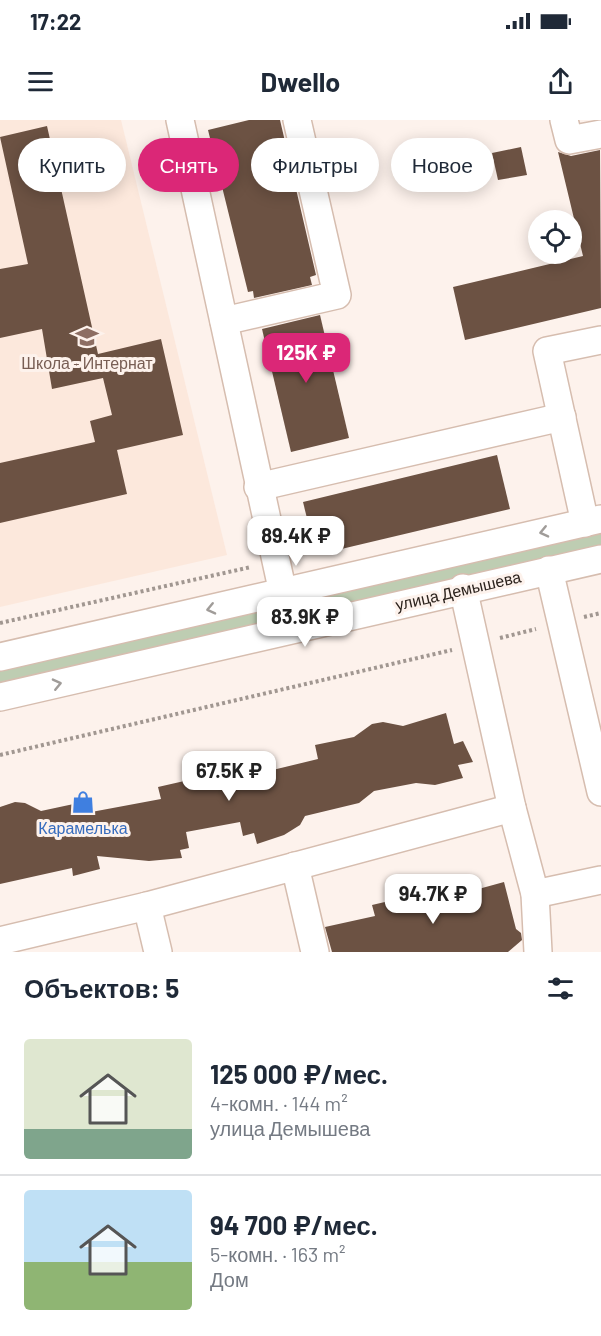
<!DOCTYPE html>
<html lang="ru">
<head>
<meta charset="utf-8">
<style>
  body { margin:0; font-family:Barlow,sans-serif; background:#f6f6f7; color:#1f2937; height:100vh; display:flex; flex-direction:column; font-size:22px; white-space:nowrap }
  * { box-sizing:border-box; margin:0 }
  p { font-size:20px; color:#747a83 }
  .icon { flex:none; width:33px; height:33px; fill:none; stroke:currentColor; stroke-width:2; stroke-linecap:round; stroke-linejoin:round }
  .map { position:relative; height:832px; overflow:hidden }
  .details { display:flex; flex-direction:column; background:#fff; flex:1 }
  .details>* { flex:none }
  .guide { position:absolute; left:18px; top:18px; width:566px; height:54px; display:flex; gap:12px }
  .controls { position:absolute; left:528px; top:90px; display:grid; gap:12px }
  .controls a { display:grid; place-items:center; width:54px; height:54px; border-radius:50%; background:#fff; box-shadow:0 3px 15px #0003; font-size:30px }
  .price { position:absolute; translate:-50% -51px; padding:0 14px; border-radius:12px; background:#fff; color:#222; font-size:20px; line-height:39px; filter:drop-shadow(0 2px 3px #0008) }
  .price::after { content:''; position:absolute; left:50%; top:36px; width:18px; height:14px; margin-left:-9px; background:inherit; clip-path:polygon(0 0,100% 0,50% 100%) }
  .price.selected { background:#db2777; color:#fff }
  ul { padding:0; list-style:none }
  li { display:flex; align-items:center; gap:18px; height:150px; padding:0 24px }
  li+li { border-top:2px solid #e0e1e3 }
  li span { display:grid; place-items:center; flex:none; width:168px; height:120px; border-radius:6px; color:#555 }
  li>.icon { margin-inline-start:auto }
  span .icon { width:72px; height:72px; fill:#fffc; stroke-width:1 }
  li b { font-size:26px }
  h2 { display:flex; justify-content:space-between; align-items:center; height:72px; padding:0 24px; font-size:26px }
  .chip { padding:0 21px; border-radius:27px; background:#fff; box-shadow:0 3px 15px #0003; font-size:21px; line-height:54px }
  .chip.selected { background:#db2777; color:#fff }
  .status { display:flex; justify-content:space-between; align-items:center; height:42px; padding:0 30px; background:#fff; direction:ltr }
  .status svg { height:16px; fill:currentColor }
  header { display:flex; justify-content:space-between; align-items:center; height:78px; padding:0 24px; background:#fff; font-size:27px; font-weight:700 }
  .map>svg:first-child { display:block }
</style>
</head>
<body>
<div class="status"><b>17:22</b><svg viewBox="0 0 49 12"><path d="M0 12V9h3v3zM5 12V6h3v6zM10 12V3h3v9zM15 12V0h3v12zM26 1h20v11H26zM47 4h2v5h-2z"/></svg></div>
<header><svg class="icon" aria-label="menu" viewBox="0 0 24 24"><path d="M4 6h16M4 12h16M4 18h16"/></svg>Dwello<svg class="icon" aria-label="share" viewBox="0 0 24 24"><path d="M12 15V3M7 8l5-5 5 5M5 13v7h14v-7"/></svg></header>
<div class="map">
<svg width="601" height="832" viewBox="0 0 601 832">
  <rect width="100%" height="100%" fill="#fdf2ec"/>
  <polygon fill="#fce8dc" points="0,0 121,0 227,435 0,487"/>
  <polygon fill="#becdb2" points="601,412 601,426 0,565 0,550"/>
  <g fill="#6c5243">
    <polygon points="249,0 280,0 316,155 310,157 312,165 254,178 253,171 248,172 208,10"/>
    <polygon points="47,6 98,234 161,219 183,315 117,330 127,374 0,403 0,343 95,322 90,301 112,295 103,258 52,269 42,209 0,218 0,149 28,144 0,17"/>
    <polygon points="521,27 527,55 498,60 492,33"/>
    <polygon points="600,30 601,188 465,220 453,167 583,136 558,32 571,36"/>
    <polygon points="320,195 349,318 291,332 262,209"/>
    <polygon points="497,335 510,389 316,435 303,382"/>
    <polygon points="446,593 454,624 463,621 473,642 458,645 463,658 435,665 416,663 374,671 359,683 305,696 300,705 284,715 257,724 254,713 243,716 240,702 186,712 189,728 180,730 182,738 149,741 97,736 100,749 73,756 72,748 0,764 0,687 15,682 25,683 41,691 83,682 86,693 161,679 158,667 237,649 240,658 318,639 315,625 354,617 372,604 383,602 403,606"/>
    <polygon points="504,762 516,809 521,813 522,820 508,832 332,832 325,807 375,796 372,785 449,767 453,776"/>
  </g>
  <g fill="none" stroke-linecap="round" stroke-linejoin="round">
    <g stroke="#d6bdaf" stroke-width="30">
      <g id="minor">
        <polyline points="180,0 283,473"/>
        <polyline points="564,0 569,20 601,14"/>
        <polyline points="224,201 337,175 297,0"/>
        <polyline points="258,367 562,297"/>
        <polyline points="585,403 547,231 601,220"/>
        <polyline points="549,450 601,672"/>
        <polyline points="463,468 512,688 535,774 538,832"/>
        <polyline points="0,537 601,399"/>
        <polyline points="0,577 601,439"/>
        <polyline points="295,746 315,832"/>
        <polyline points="535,774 601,760"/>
        <polyline points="147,786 158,832"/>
        <polyline points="0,821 147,786 512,688"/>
      </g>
    </g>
    <g stroke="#a19791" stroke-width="4" stroke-dasharray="3 3" stroke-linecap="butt">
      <polyline points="584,497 601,493"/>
      <polyline points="0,503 251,447"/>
      <polyline points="500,518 536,509"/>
      <polyline points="0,635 452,530"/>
    </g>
    <use href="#minor" stroke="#fff" stroke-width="27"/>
  </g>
  <defs><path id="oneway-chevron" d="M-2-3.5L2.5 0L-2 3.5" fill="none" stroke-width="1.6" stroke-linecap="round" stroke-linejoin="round" transform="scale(1.5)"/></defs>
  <g stroke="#a09c99">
    <use href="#oneway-chevron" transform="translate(544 412) rotate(167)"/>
    <use href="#oneway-chevron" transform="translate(211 489) rotate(167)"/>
    <use href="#oneway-chevron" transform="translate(57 564) rotate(-13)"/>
  </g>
  <defs>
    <g id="school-bare" transform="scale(1.8)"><path d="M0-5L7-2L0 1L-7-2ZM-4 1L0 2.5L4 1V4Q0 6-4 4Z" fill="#8d6e63" stroke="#fdf2ec" stroke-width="2.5" paint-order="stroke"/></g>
    <g id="shop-bare" transform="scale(1.8)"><path d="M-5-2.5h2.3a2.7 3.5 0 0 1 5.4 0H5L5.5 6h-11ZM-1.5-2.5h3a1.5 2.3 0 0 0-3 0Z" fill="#3f7fe0" stroke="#fdf2ec" stroke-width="2.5" paint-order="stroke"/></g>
  </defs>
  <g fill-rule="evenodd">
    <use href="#school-bare" x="87" y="217"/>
    <use href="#shop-bare" x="83" y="682"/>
  </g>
  <g text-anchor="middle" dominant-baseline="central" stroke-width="6" stroke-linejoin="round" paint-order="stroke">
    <g font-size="16" fill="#785e54" stroke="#fdf2ec">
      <text x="87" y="242">Школа - Интернат</text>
    </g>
    <g font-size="16" fill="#2b221c" stroke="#fdf2ec">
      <text transform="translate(458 470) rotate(-13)">улица Демышева</text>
    </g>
    <g font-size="16" fill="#366cbe" stroke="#fdf2ec">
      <text x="83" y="707">Карамелька</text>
    </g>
  </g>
</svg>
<div class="controls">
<a><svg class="icon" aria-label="locate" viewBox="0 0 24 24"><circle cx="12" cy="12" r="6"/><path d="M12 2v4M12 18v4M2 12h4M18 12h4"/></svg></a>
</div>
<b class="price selected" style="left:306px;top:264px">125K ₽</b>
<b class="price" style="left:296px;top:447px">89.4K ₽</b>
<b class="price" style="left:305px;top:528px">83.9K ₽</b>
<b class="price" style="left:229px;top:682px">67.5K ₽</b>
<b class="price" style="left:433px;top:805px">94.7K ₽</b>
<div class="guide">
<a class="chip">Купить</a>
<a class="chip selected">Снять</a>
<a class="chip">Фильтры</a>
<a class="chip">Новое</a>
</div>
</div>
<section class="details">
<h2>Объектов: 5<svg class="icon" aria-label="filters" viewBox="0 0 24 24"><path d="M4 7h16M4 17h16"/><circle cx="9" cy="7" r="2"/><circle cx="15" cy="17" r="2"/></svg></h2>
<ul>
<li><span style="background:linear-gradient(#dfe7d0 75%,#7fa58c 0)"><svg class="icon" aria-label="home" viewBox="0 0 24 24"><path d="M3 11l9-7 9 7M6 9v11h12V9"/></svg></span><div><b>125 000 ₽/мес.</b><p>4-комн. · 144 m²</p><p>улица Демышева</p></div></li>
<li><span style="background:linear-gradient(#bfe0f5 60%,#8fb573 0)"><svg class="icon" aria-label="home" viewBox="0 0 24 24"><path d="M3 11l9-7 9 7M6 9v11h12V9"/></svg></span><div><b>94 700 ₽/мес.</b><p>5-комн. · 163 m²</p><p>Дом</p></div></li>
</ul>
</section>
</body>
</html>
